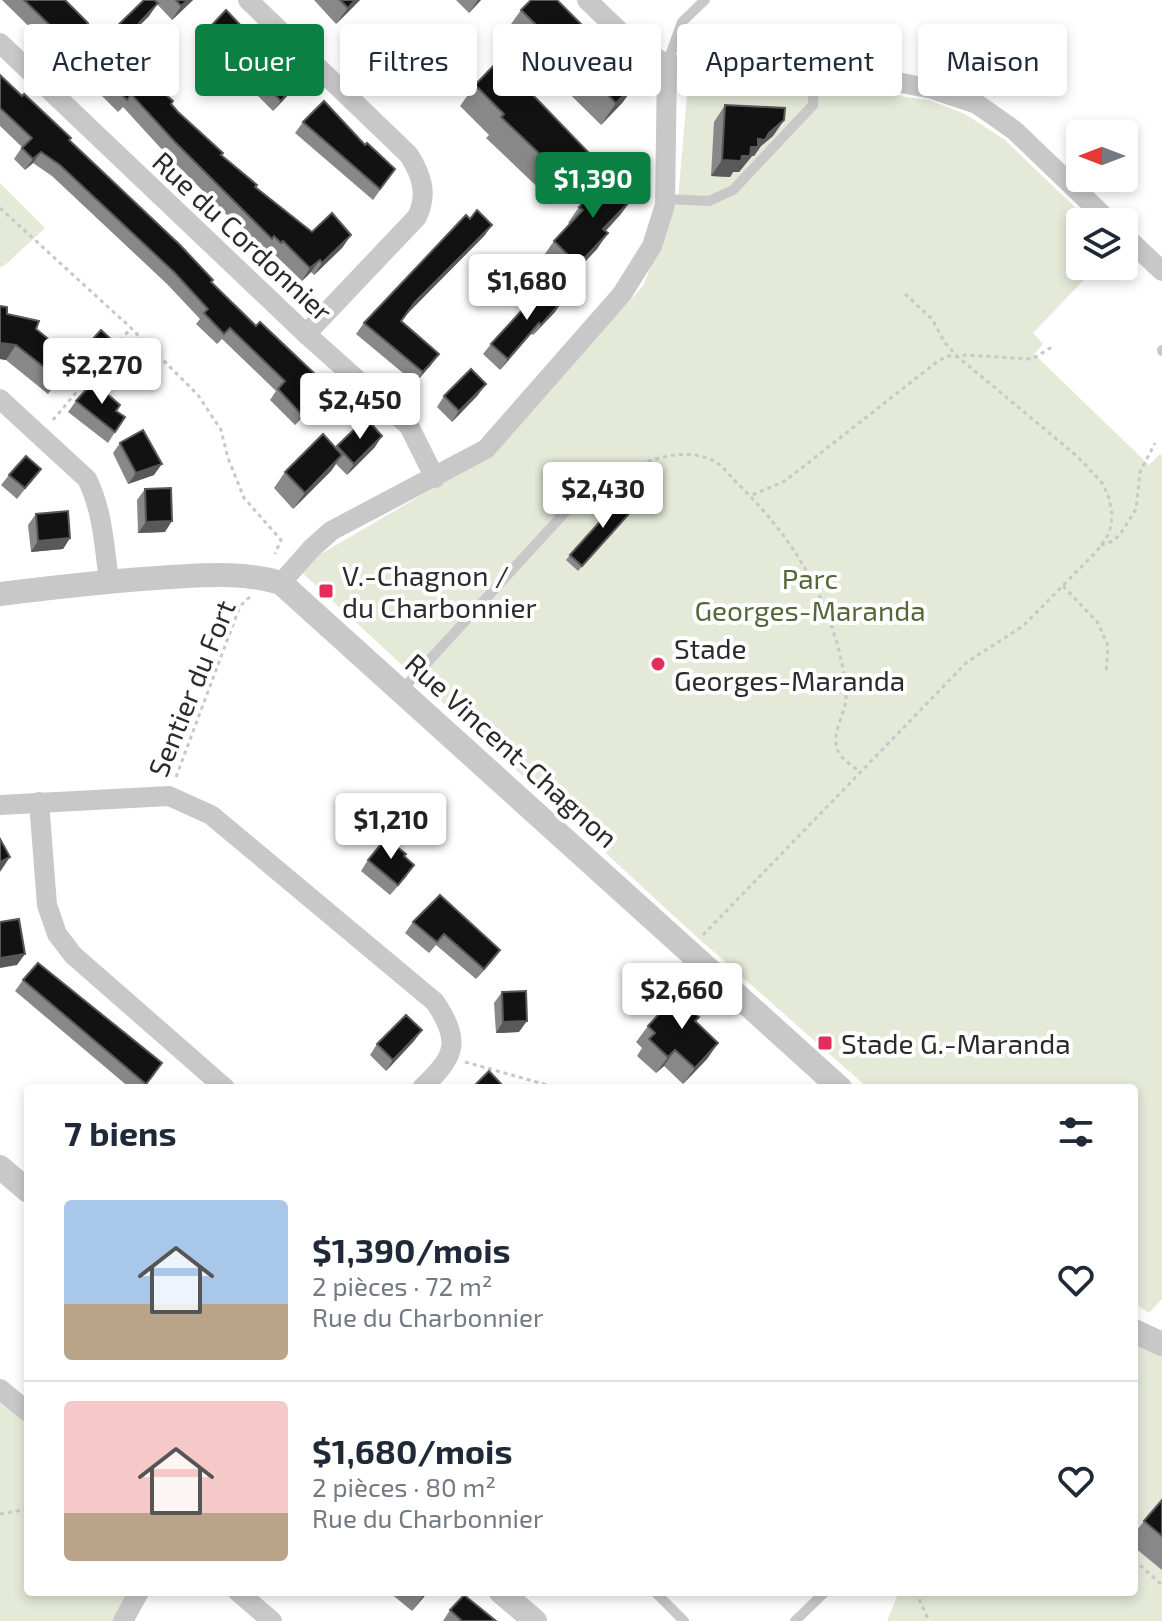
<!DOCTYPE html>
<html lang="fr">
<head>
<meta charset="utf-8">
<style>
  body { margin:0; font-family:"Exo 2",sans-serif; background:#f2f2f3; color:#1f2937; height:100vh; display:flex; flex-direction:column; font-size:30px; white-space:nowrap }
  * { box-sizing:border-box; margin:0 }
  p { font-size:26px; color:#747a83 }
  .icon { flex:none; width:44px; height:44px; fill:none; stroke:currentColor; stroke-width:2; stroke-linecap:round; stroke-linejoin:round }
  .map { position:relative; flex:1; overflow:hidden }
  .sheet { position:absolute; left:24px; top:1084px; width:1114px; height:512px; display:flex; flex-direction:column; background:#fff; border-radius:8px; box-shadow:0 4px 12px #0003 }
  .sheet>* { flex:none }
  .banner { position:absolute; left:24px; top:24px; width:1114px; height:72px; display:flex; gap:16px }
  .needle { width:52px; rotate:270deg }
  .buttons { position:absolute; left:1066px; top:120px; display:grid; gap:16px }
  .buttons a { display:grid; place-items:center; width:72px; height:72px; border-radius:8px; background:#fff; box-shadow:0 4px 12px #0003; font-size:40px }
  .price { position:absolute; translate:-50% -68px; padding:0 18px; border-radius:8px; background:#fff; color:#222; font-size:26px; line-height:52px; filter:drop-shadow(0 2px 4px #0008) }
  .price::after { content:''; position:absolute; left:50%; top:48px; width:24px; height:18px; margin-left:-12px; background:inherit; clip-path:polygon(0 0,100% 0,50% 100%) }
  .price.active { background:#0b8043; color:#fff }
  ul { padding:0; list-style:none }
  li { display:flex; align-items:center; gap:24px; height:200px; padding:0 40px }
  li+li { border-top:2px solid #e0e1e3 }
  li span { display:grid; place-items:center; flex:none; width:224px; height:160px; border-radius:8px; color:#555 }
  li>.icon { margin-inline-start:auto }
  span .icon { width:96px; height:96px; fill:#fffc; stroke-width:1 }
  li b { font-size:34px }
  h2 { display:flex; justify-content:space-between; align-items:center; height:96px; padding:0 40px; font-size:34px }
  .chip { padding:0 28px; border-radius:8px; background:#fff; box-shadow:0 4px 12px #0003; font-size:28px; line-height:72px }
  .chip.active { background:#0b8043; color:#fff }
  .map>svg:first-child { display:block }
</style>
</head>
<body>
<div class="map">
<svg width="1162" height="1621" viewBox="0 0 1162 1621">
  <rect width="100%" height="100%" fill="#fff"/>
  <g fill="#e4e9d8">
    <polygon points="688,84 883,94 929,100 965,114 1005,140 1090,222 1080,222 1080,266 1097,266 1033,333 1043,344 1034,354 1149,465 1160,454 1162,456 1162,1299 1149,1313 1134,1303 1134,1088 868,1088 689,930 297,568 488,456 643,286 678,199"/>
    <polygon points="0,183 45,228 4,266 0,267"/>
    <polygon points="1134,1331 1162,1344 1162,1621 887,1621 899,1592 1134,1592"/>
    <polygon points="0,1391 28,1414 28,1592 139,1592 123,1621 0,1621"/>
  </g>
  <g fill="none" stroke-linecap="round" stroke-linejoin="round">
    <g stroke="#c8c8c8" stroke-width="3" stroke-dasharray="4 4" stroke-linecap="butt">
      <polyline points="0,208 131,328 198,395 221,430 228,458 244,498 281,540 275,554"/>
      <polyline points="905,294 932,319 945,343 958,357 965,355 1032,359 1052,347"/>
      <polyline points="53,420 131,328"/>
      <path d="M 603,479 C 635,466 679,443 714,461 C 723,465 732,479 740,486 C 793,538 831,600 844,674 C 845,681 847,691 846,698 C 845,717 827,738 841,756 C 846,762 854,767 860,772"/>
      <polyline points="1101,545 1113,541 1121,533 1136,509 1140,472 1155,443"/>
      <polyline points="1063,586 1098,623 1108,646 1106,674"/>
      <polyline points="176,777 240,606 250,597"/>
      <polyline points="703,935 967,662 1023,626 1097,551 1108,535 1111,526 1112,514 1109,498 1103,484 1078,457 958,357 948,356 938,361 785,481 750,496"/>
      <polyline points="465,1062 558,1088"/>
      <polyline points="0,1514 28,1509"/>
      <polyline points="1134,1560 1162,1585"/>
      <polyline points="916,1592 929,1621"/>
    </g>
    <g stroke="#c8c8c8" stroke-width="10">
      <polyline points="667,64 682,22 705,0"/>
      <polyline points="666,199 709,201 733,190 813,105 814,75"/>
      <polyline points="1162,351 1162,350"/>
      <polyline points="401,691 591,484"/>
      <polyline points="655,1592 684,1621"/>
      <polyline points="795,1621 825,1592"/>
    </g>
    <g stroke="#c8c8c8" stroke-width="20">
      <path d="M 248,0 L 409,155 C 422,176 428,194 417,217 L 306,334"/>
      <polyline points="587,0 638,49 667,64 887,80 932,89 977,104 1014,130 1110,222"/>
      <polyline points="0,43 306,334 409,426 435,478"/>
      <polyline points="1124,235 1162,271"/>
      <path d="M 0,399 L 87,479 C 103,511 104,546 109,580"/>
      <polyline points="281,583 311,549 331,531 486,449 622,294 652,246 665,205 667,64"/>
      <polyline points="39,802 47,905 57,934 73,955 225,1088"/>
      <path d="M 0,805 L 169,796 L 211,815 L 435,1002 C 462,1043 455,1056 422,1088"/>
      <polyline points="0,1389 28,1412"/>
      <polyline points="238,1592 272,1621"/>
      <polyline points="123,1621 139,1592"/>
    </g>
    <g stroke="#c8c8c8" stroke-width="24">
      <path d="M 0,594 C 57,587 114,580 171,577 C 209,575 244,572 281,583 L 840,1088"/>
      <polyline points="0,1167 28,1191"/>
      <polyline points="1134,1331 1162,1344"/>
      <polyline points="501,1592 535,1621"/>
    </g>
  </g>
  <g fill="#888">
    <polygon points="2,0 65,0 88,23 61,58"/>
    <polygon points="144,0 193,0 172,20 157,4 149,16 140,25 143,50 130,65 154,91 171,104 222,155 256,187 312,232 351,235 342,248 314,275 311,272 302,281 274,254 272,256 265,249 263,251 166,154 123,107 118,112 89,83 87,86 74,72 82,60"/>
    <polygon points="314,0 360,0 336,24"/>
    <polygon points="456,0 481,0 469,13"/>
    <polygon points="521,10 623,102 601,125 506,31"/>
    <polygon points="210,27 249,34 226,66 202,38"/>
    <polygon points="0,75 69,140 312,383 311,388 320,395 312,406 295,425 270,400 276,391 222,339 217,344 196,324 200,319 167,284 52,176 33,163 25,170 14,159 22,147 0,126"/>
    <polygon points="256,75 299,81 291,92 273,111 248,86"/>
    <polygon points="475,85 588,152 573,173 549,198 486,138 489,135 460,106"/>
    <polygon points="725,105 784,120 773,136 761,146 754,156 752,156 739,172 733,172 730,177 711,176 714,122"/>
    <polygon points="303,122 365,145 395,169 373,200 295,133"/>
    <polygon points="632,199 620,215 606,231 597,249 567,281 542,258 554,241 570,224 568,223 579,207"/>
    <polygon points="485,235 408,313 402,321 431,365 415,383 356,334 364,323"/>
    <polygon points="562,301 555,312 533,335 531,334 500,370 483,354 491,344"/>
    <polygon points="0,306 7,314 36,329 74,360 48,394 6,360 0,359"/>
    <polygon points="91,341 109,346 98,357 87,346"/>
    <polygon points="478,395 452,422 437,407 444,396"/>
    <polygon points="76,401 116,411 115,432 108,443 68,412"/>
    <polygon points="366,418 375,447 347,475 336,464 331,471 293,509 274,488 285,472 336,448"/>
    <polygon points="120,443 154,475 128,484 113,453"/>
    <polygon points="41,469 17,499 1,485 9,475"/>
    <polygon points="145,489 165,532 138,533 137,500"/>
    <polygon points="632,511 578,571 566,560 570,555"/>
    <polygon points="36,514 70,538 63,549 31,552 28,525"/>
    <polygon points="404,856 407,876 390,895 361,871 368,860"/>
    <polygon points="440,895 492,961 476,979 436,945 429,953 405,933 413,922"/>
    <polygon points="23,980 155,1074 144,1088 130,1088 15,991"/>
    <polygon points="502,992 519,1032 496,1033 494,1003"/>
    <polygon points="699,1006 694,1012 699,1017 695,1022 718,1043 707,1059 683,1084 664,1066 656,1073 637,1056 642,1048 636,1042 648,1026"/>
    <polygon points="422,1030 414,1041 386,1071 370,1055 377,1044"/>
    <polygon points="1162,1500 1162,1570 1134,1547 1134,1534 1144,1521"/>
    <polygon points="389,1592 428,1592 412,1611"/>
    <polygon points="450,1610 496,1621 443,1621"/>
  </g>
  <g fill="#595959">
    <polygon points="188,0 193,0 172,20 181,6"/>
    <polygon points="355,0 360,0 336,24 348,8"/>
    <polygon points="478,0 481,0 469,13"/>
    <polygon points="158,3 149,16 130,35 139,23"/>
    <polygon points="88,23 80,36 61,58 70,45"/>
    <polygon points="299,81 291,92 273,111 281,101"/>
    <polygon points="638,81 623,102 601,125 616,103"/>
    <polygon points="784,120 773,136 761,146 754,156 752,156 739,172 733,172 730,177 711,176 722,160 742,156 758,139 769,133"/>
    <polygon points="41,152 33,163 25,170 33,159"/>
    <polygon points="588,152 573,173 549,198 564,177"/>
    <polygon points="632,199 620,215 592,245 603,229"/>
    <polygon points="492,225 485,235 408,313 394,331 415,302"/>
    <polygon points="608,233 597,249 567,281 578,265"/>
    <polygon points="351,235 342,248 314,275 322,263"/>
    <polygon points="320,260 311,272 302,281 310,268"/>
    <polygon points="562,301 555,312 533,335 541,325"/>
    <polygon points="539,323 531,334 500,370 508,359"/>
    <polygon points="0,343 16,345 6,360 0,359"/>
    <polygon points="439,354 431,365 415,383 423,372"/>
    <polygon points="486,384 478,395 452,422 459,411"/>
    <polygon points="320,395 312,406 295,425 302,415"/>
    <polygon points="382,436 375,447 347,475 354,464"/>
    <polygon points="342,455 331,471 293,509 305,493"/>
    <polygon points="162,464 154,475 128,484 136,473"/>
    <polygon points="172,521 165,532 138,533 146,522"/>
    <polygon points="70,538 63,549 31,552 38,541"/>
    <polygon points="10,857 0,872 0,862"/>
    <polygon points="500,950 492,961 476,979 484,969"/>
    <polygon points="25,954 17,965 0,968 0,958"/>
    <polygon points="527,1021 519,1032 496,1033 503,1022"/>
    <polygon points="422,1030 414,1041 386,1071 393,1060"/>
    <polygon points="718,1043 707,1059 683,1084 695,1068"/>
    <polygon points="675,1050 664,1066 656,1073 668,1057"/>
    <polygon points="426,1592 428,1592 412,1611"/>
  </g>
  <g fill="#121212" stroke="#595959" stroke-width="2">
    <polygon points="24,0 65,0 88,23 70,45"/>
    <polygon points="144,0 154,0 158,3 139,23 151,37 129,64 154,91 157,87 173,101 171,104 178,112 223,153 221,155 257,185 255,187 312,232 332,213 351,235 322,263 320,260 310,268 283,241 281,243 274,236 272,239 175,142 131,94 127,100 98,70 95,73 82,60"/>
    <polygon points="176,0 188,0 181,6"/>
    <polygon points="340,0 355,0 348,8"/>
    <polygon points="531,0 557,0 638,81 616,103 521,10"/>
    <polygon points="226,10 249,34 234,55 210,27"/>
    <polygon points="273,57 299,81 281,101 256,75"/>
    <polygon points="499,60 588,152 564,177 501,117 504,114 475,85"/>
    <polygon points="0,75 22,96 24,94 71,138 69,140 180,245 213,280 211,282 256,326 260,322 317,376 310,382 314,385 311,388 320,395 302,415 278,389 285,381 230,328 224,334 204,313 208,309 175,273 60,165 41,152 33,159 22,148 32,138 0,108"/>
    <polygon points="324,101 365,145 367,143 395,169 380,189 303,122"/>
    <polygon points="725,105 785,108 784,120 769,133 765,140 758,139 758,147 751,147 750,156 742,156 741,161 722,160"/>
    <polygon points="608,176 632,199 603,229 608,233 578,265 554,241 583,210 579,207"/>
    <polygon points="477,210 492,225 415,302 401,321 439,354 423,372 364,323 466,215 470,219"/>
    <polygon points="545,285 562,301 541,325 539,323 508,359 491,344"/>
    <polygon points="0,306 7,307 7,314 39,321 36,329 74,360 59,379 16,345 0,343"/>
    <polygon points="101,330 113,341 102,352 91,341"/>
    <polygon points="471,369 486,384 459,411 444,396"/>
    <polygon points="93,382 120,405 116,411 125,417 115,432 76,401"/>
    <polygon points="366,418 382,436 354,464 337,446"/>
    <polygon points="143,430 162,464 136,473 120,443"/>
    <polygon points="323,434 342,455 305,493 285,472"/>
    <polygon points="26,456 41,469 25,488 9,475"/>
    <polygon points="171,488 172,521 146,522 145,489"/>
    <polygon points="624,495 636,506 582,566 570,555"/>
    <polygon points="68,511 70,538 38,541 36,514"/>
    <polygon points="386,838 406,854 404,856 414,865 398,885 368,860"/>
    <polygon points="0,839 10,857 0,862"/>
    <polygon points="440,895 500,950 484,969 444,934 437,942 413,922"/>
    <polygon points="19,919 25,954 0,958 0,922"/>
    <polygon points="38,963 162,1063 146,1084 23,980"/>
    <polygon points="681,990 699,1006 693,1012 699,1017 695,1021 718,1043 695,1068 675,1050 668,1057 649,1039 655,1033 648,1026"/>
    <polygon points="526,991 527,1021 503,1022 502,992"/>
    <polygon points="406,1015 422,1030 393,1060 377,1044"/>
    <polygon points="489,1071 505,1088 476,1088 474,1086"/>
    <polygon points="1162,1500 1162,1536 1144,1521"/>
    <polygon points="464,1595 496,1621 462,1621 450,1610"/>
  </g>
  <g fill="#e22e59" stroke="#fff" stroke-width="3">
    <rect x="318" y="583" width="16" height="16" rx="4"/>
    <circle cx="658" cy="664" r="8"/>
    <rect x="817" y="1035" width="16" height="16" rx="4"/>
  </g>
  <g text-anchor="middle" dominant-baseline="central" stroke-width="8" stroke-linejoin="round" paint-order="stroke">
    <g font-size="28" fill="#2b2b2b" stroke="#fff">
      <text transform="translate(243 236) rotate(43)">Rue du Cordonnier</text>
      <text transform="translate(191 688) rotate(-68)">Sentier du Fort</text>
      <text transform="translate(512 750) rotate(42)">Rue Vincent-Chagnon</text>
    </g>
    <g font-size="28" fill="#2b2b2b" stroke="#fff" text-anchor="start">
      <text x="342" y="575">V.-Chagnon /<tspan x="342" dy="32">du Charbonnier</tspan></text>
      <text x="674" y="648">Stade<tspan x="674" dy="32">Georges-Maranda</tspan></text>
      <text x="841" y="1043">Stade G.-Maranda</text>
    </g>
    <g font-size="28" fill="#56663a" stroke="#fff">
      <text x="810" y="578">Parc<tspan x="810" dy="32">Georges-Maranda</tspan></text>
    </g>
  </g>
</svg>
<div class="buttons">
<a><svg class="needle" viewBox="-14 -14 28 28"><path d="M0-13l5 13h-10z" fill="#e53935"/><path d="M0 13l5-13h-10z" fill="#747a83"/></svg></a>
<a><svg class="icon" aria-label="layers" viewBox="0 0 24 24"><path d="M12 4l9 5-9 5-9-5zM3 14l9 5 9-5"/></svg></a>
</div>
<b class="price active" style="left:593px;top:220px">$1,390</b>
<b class="price" style="left:527px;top:322px">$1,680</b>
<b class="price" style="left:102px;top:406px">$2,270</b>
<b class="price" style="left:360px;top:441px">$2,450</b>
<b class="price" style="left:603px;top:530px">$2,430</b>
<b class="price" style="left:391px;top:861px">$1,210</b>
<b class="price" style="left:682px;top:1031px">$2,660</b>
<div class="banner">
<a class="chip">Acheter</a>
<a class="chip active">Louer</a>
<a class="chip">Filtres</a>
<a class="chip">Nouveau</a>
<a class="chip">Appartement</a>
<a class="chip">Maison</a>
</div>
<section class="sheet">
<h2>7 biens<svg class="icon" aria-label="filters" viewBox="0 0 24 24"><path d="M4 7h16M4 17h16"/><circle cx="9" cy="7" r="2"/><circle cx="15" cy="17" r="2"/></svg></h2>
<ul>
<li><span style="background:linear-gradient(#a9c7e8 65%,#b9a48a 0)"><svg class="icon" aria-label="home" viewBox="0 0 24 24"><path d="M3 11l9-7 9 7M6 9v11h12V9"/></svg></span><div><b>$1,390/mois</b><p>2 pièces · 72 m²</p><p>Rue du Charbonnier</p></div><svg class="icon" aria-label="heart" viewBox="0 0 24 24"><path d="M12 20l-8-8c-3-5 5-10 8-4 3-6 11-1 8 4z"/></svg></li>
<li><span style="background:linear-gradient(#f6c9c9 70%,#b9a48a 0)"><svg class="icon" aria-label="home" viewBox="0 0 24 24"><path d="M3 11l9-7 9 7M6 9v11h12V9"/></svg></span><div><b>$1,680/mois</b><p>2 pièces · 80 m²</p><p>Rue du Charbonnier</p></div><svg class="icon" aria-label="heart" viewBox="0 0 24 24"><path d="M12 20l-8-8c-3-5 5-10 8-4 3-6 11-1 8 4z"/></svg></li>
</ul>
</section>
</div>
</body>
</html>
